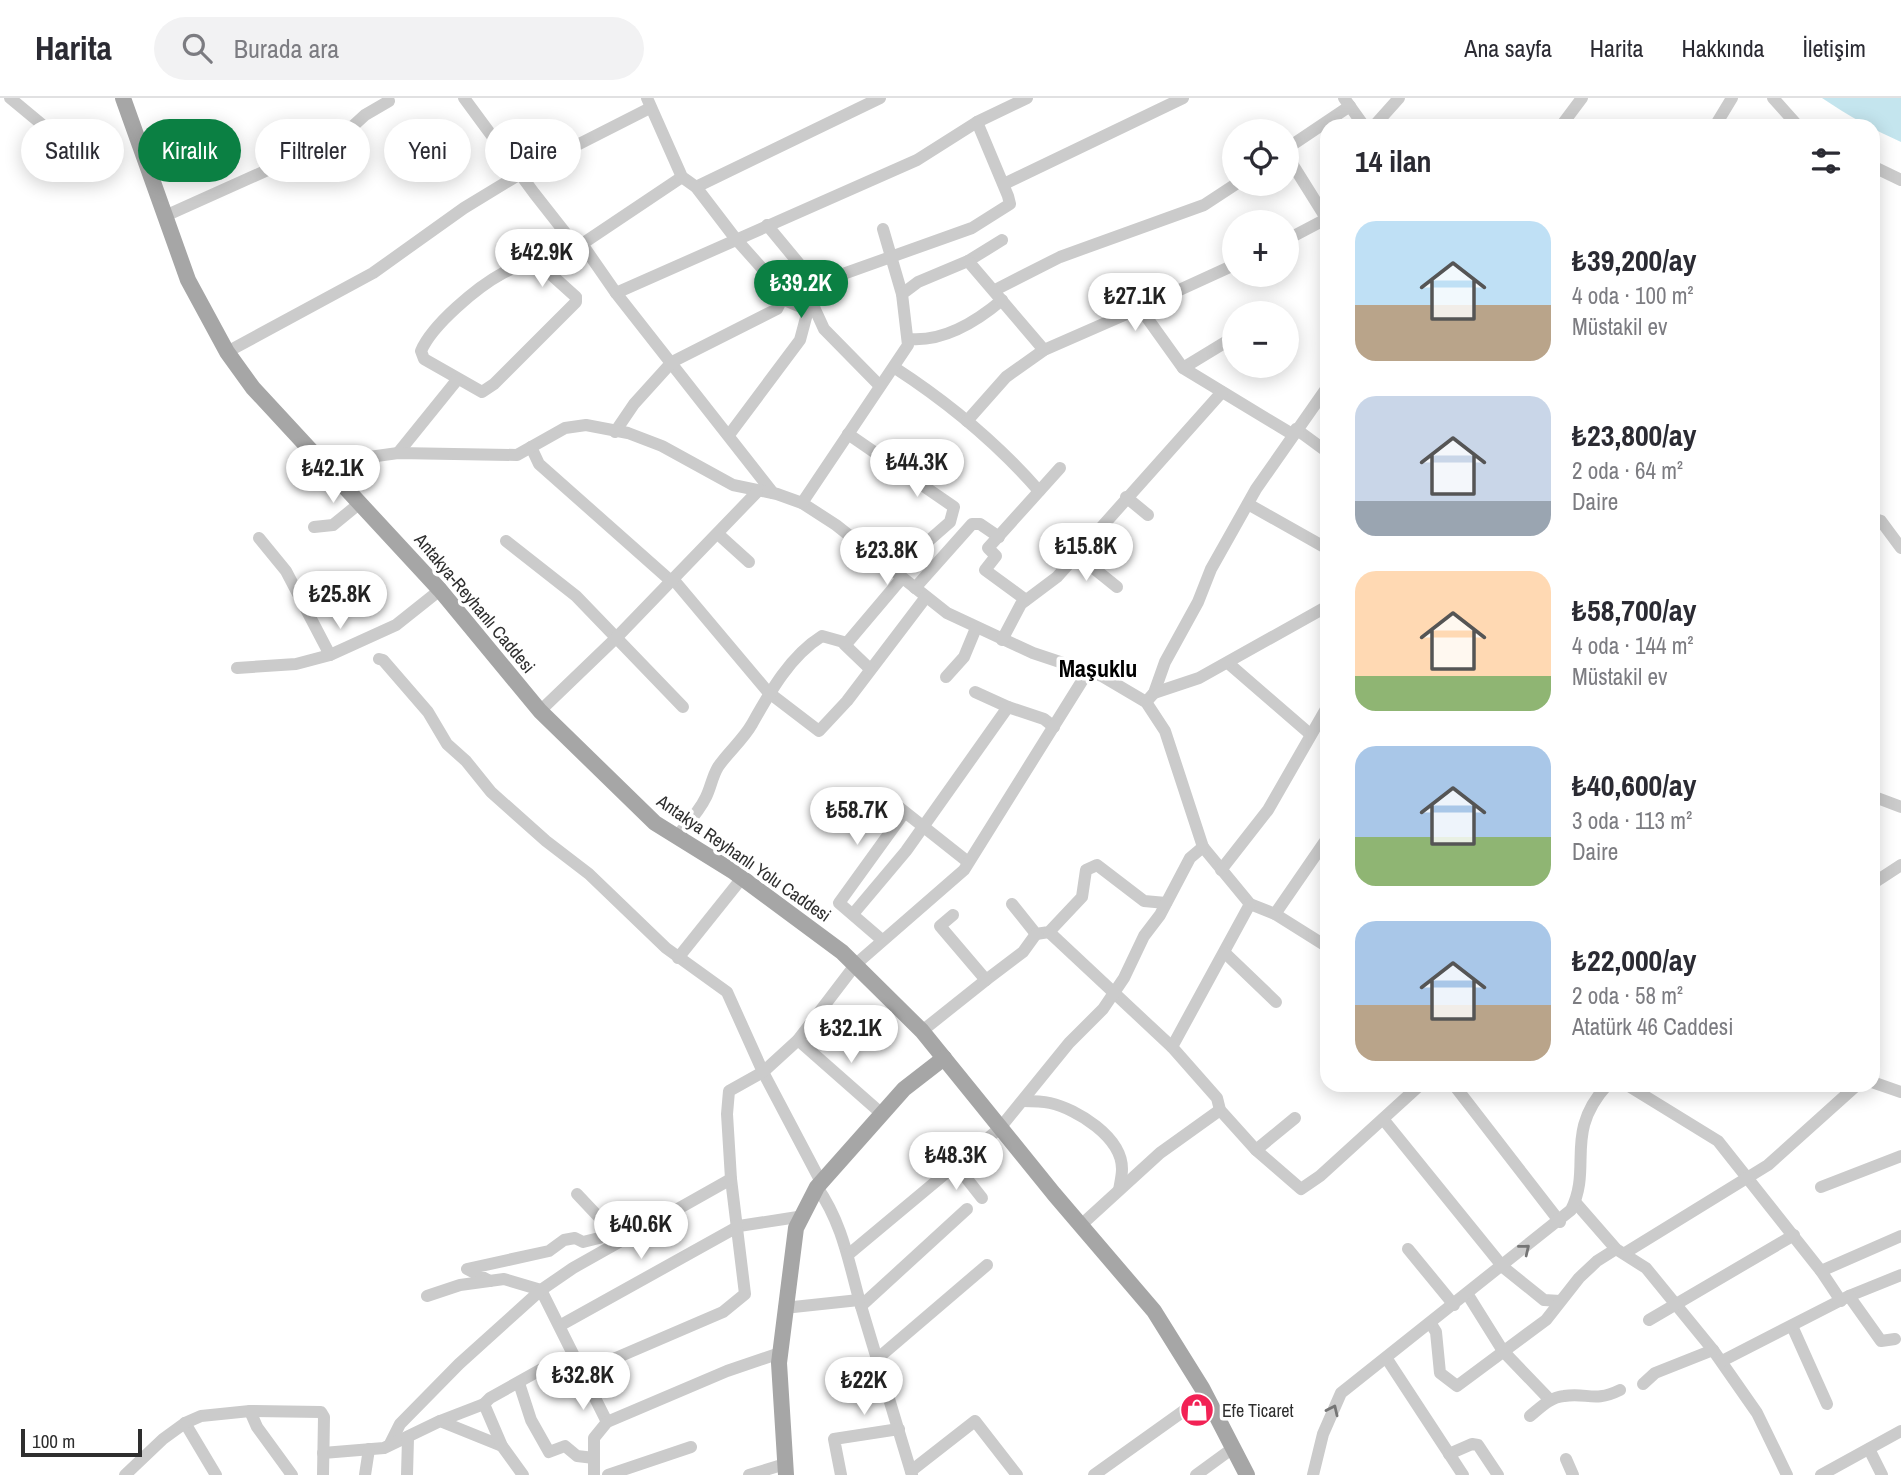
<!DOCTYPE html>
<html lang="tr">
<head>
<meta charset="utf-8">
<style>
  body { margin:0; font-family:"Archivo Narrow",sans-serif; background:#f2f2f3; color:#2b2b33; height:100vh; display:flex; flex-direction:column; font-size:26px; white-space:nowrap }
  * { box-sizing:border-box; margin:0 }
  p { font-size:23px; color:#7c7c81 }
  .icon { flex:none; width:38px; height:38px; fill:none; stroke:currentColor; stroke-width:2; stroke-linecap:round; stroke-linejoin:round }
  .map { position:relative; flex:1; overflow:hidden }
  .drawer { position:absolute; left:1320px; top:21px; width:560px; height:973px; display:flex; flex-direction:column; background:#fff; border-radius:21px; box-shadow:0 4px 18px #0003 }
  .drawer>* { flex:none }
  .guide { position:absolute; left:21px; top:21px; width:665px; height:63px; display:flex; gap:14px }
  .fabs { position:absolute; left:1222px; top:21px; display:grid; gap:14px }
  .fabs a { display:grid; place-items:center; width:77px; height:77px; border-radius:50%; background:#fff; box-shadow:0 4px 18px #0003; font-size:35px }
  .scale { position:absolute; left:21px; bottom:18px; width:121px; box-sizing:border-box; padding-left:7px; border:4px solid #2e2e2e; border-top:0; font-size:19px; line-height:24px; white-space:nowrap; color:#2e2e2e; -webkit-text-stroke:5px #fff; paint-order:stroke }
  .price { position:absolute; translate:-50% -60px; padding:0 16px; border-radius:24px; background:#fff; color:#222; font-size:23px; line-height:46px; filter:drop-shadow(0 2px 4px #0008) }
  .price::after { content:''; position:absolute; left:50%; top:42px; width:21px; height:16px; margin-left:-10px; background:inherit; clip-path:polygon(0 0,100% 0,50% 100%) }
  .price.selected { background:#0b8043; color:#fff }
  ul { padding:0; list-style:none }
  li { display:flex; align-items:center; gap:21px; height:175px; padding:0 35px }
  li span { display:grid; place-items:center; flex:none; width:196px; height:140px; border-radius:21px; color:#555 }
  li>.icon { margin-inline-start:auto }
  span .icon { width:84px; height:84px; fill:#fffc; stroke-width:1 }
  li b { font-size:30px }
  h2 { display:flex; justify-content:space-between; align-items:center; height:84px; padding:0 35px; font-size:30px }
  .pill { padding:0 24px; border-radius:32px; background:#fff; box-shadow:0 4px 18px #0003; font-size:24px; line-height:63px }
  .pill.selected { background:#0b8043; color:#fff }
  header { display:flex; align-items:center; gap:42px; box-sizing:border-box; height:98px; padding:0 35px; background:#fff; border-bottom:2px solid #e1e1e2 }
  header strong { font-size:33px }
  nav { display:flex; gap:38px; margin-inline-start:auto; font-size:24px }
  .search { width:490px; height:63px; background:#f2f2f3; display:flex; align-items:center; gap:18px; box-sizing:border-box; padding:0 24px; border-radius:38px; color:#7c7c81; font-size:26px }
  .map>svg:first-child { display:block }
</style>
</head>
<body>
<header>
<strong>Harita</strong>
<div class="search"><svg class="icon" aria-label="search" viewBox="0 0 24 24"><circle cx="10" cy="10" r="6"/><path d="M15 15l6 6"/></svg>Burada ara</div>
<nav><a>Ana sayfa</a><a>Harita</a><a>Hakkında</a><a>İletişim</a></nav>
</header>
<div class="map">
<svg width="1901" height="1377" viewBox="0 0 1901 1377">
  <rect width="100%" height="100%" fill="#fff"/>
  <path fill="#c4e5ee" d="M 1822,0 L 1901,0 L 1901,44 C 1872,31 1849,18 1822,0 Z"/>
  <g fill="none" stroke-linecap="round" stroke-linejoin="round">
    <g stroke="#cbcbcb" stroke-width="12">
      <polyline points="10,0 45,29"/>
      <polyline points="464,0 534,95 567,137 582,146 616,195 773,395"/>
      <polyline points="1344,0 1364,28"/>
      <polyline points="1773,0 1798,28"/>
      <polyline points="1374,28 1399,0"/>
      <polyline points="1561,28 1582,0"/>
      <polyline points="1715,28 1732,0"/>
      <polyline points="1286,51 1350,8"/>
      <polyline points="1286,56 1326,120"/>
      <polyline points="1872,68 1901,82"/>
      <polyline points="1004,86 1183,0"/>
      <polyline points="696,89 880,0"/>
      <polyline points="165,118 341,39 365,17 389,3"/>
      <polyline points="767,127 820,191 821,199 813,207 824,231 880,288"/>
      <polyline points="883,131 902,196"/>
      <polyline points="1286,142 1326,121"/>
      <polyline points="582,146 682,79"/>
      <path d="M 536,163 L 576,199 L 576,204 L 494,286 L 482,294 L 424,261 L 421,253 C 432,227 477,189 503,175 C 533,159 540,164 567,137"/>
      <polyline points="968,163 1002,142"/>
      <polyline points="815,186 972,130 1010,106 1008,98 977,24"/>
      <polyline points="995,192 1060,159 1204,107 1236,86"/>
      <polyline points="616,195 917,62 977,24 1027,0"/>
      <polyline points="782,201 808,212 812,208"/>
      <polyline points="1140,210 1234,167"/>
      <path d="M 909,241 C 943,244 976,224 1002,202"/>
      <polyline points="227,254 373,175 464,110 520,76 650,10"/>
      <path d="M 895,270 C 949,305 997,345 1039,393"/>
      <polyline points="1183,270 1234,239"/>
      <polyline points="967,323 1006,279 1044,252 1140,210 1183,270 1292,336"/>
      <polyline points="1296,331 1326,353"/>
      <polyline points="615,334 634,306 672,264 777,211 782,201 768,177 735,140 696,89 682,79 647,0"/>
      <polyline points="848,336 954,409 950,424 894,473"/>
      <polyline points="729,337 800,242 808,212"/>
      <polyline points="531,349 539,366 671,483"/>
      <polyline points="398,355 457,282"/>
      <polyline points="327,370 355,361 398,355 517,357 565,330 586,327 628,335 662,348 733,387 777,396 802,405 836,427 947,515 1033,555 1102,578 1146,604 1165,633 1203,749 1250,806 1275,816 1326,848"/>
      <polyline points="1126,399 1148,417"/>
      <polyline points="802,405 908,247 902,196 918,184 968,163 1044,252"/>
      <polyline points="1248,406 1326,450"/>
      <polyline points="1872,420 1881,423 1901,450"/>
      <polyline points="314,429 333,427 360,405"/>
      <polyline points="718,436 749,464"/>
      <polyline points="259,440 286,473 330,557"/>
      <polyline points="506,443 576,498 683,609"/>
      <polyline points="1076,456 1117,489"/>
      <polyline points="673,481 768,594 819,633 847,603 926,499"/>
      <polyline points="915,490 972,426 980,426 999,439"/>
      <polyline points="1026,502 985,472 996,458 988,450 1060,370"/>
      <polyline points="1002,542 1021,506 1057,479 1222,294"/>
      <polyline points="844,546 869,570"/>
      <polyline points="379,561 383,562 428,614 447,646 466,663 491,694 546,743 589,776 666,850 727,894 763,974 821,1084"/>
      <polyline points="1228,565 1310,636"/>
      <polyline points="237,570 296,566 330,557 396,527 440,492"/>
      <polyline points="946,579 964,559 976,530"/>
      <polyline points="975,594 1008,609 1044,621 1054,629"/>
      <polyline points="1154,595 1199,580 1326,509"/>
      <polyline points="1146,604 1154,595 1165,564 1198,504 1211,471 1256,391 1326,291"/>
      <polyline points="540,613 617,539 757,394"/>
      <polyline points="1872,698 1901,709"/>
      <polyline points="891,703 968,764"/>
      <path d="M 677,738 C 687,726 699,714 706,699 C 711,689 712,679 718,669 C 728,654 743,642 752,626 C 770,594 790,558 822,538 L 847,545 L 902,480"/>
      <polyline points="1221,772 1268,712 1326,611"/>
      <polyline points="1872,786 1901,767"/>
      <polyline points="1012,806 1036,836 1049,834 1082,799 1086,772 1097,767 1144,803 1166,805"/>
      <polyline points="1250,806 1172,949 1217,1000 1220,1012 1256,1052 1301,1091 1320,1078 1420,987"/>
      <polyline points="853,816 906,753 1008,609"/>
      <polyline points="1275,816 1326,742"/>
      <polyline points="953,817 940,828 986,882 1023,854 1036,836"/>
      <polyline points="1049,834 1172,949"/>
      <polyline points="882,842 839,805 904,715"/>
      <polyline points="1225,855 1276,904"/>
      <polyline points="678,860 742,780"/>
      <polyline points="922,933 986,882"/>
      <polyline points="798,942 882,1016"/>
      <polyline points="1872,984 1901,994"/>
      <polyline points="1454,987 1560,1124"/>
      <polyline points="1627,987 1718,1043 1821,1173 1901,1138"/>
      <path d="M 1023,1003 C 1031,1003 1041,1003 1050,1005 C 1077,1011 1122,1039 1122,1071 C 1122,1078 1120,1086 1119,1092"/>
      <polyline points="1383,1021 1503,1169 1544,1202 1560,1203"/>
      <polyline points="1256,1052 1295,1020"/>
      <polyline points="956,1067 982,1100"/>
      <path d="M 817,1089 C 843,1126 849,1166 861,1208 C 878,1264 895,1321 912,1377"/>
      <polyline points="1821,1089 1901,1058"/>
      <polyline points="577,1096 610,1131 627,1140"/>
      <polyline points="1575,1104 1616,1151 1646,1170 1713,1252 1757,1315 1787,1377"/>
      <polyline points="1080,1128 1160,1055 1220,1012"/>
      <polyline points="1408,1151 1454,1207"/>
      <polyline points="1625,1155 1768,1067 1857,987"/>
      <polyline points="849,1156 1000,1030 1069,945 1103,911 1124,880 1144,838 1160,817 1190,760 1203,749"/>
      <polyline points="1821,1173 1841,1203"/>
      <polyline points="490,1183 467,1171 549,1153 564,1142 575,1140 583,1144 599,1140 610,1131"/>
      <polyline points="1468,1197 1503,1253 1550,1302"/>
      <polyline points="427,1198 460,1187 504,1181 541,1192 607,1324"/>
      <polyline points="1849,1198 1901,1177"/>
      <polyline points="861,1208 967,1111"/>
      <polyline points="784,1210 859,1202"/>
      <polyline points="1649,1222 1794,1137"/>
      <polyline points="1431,1226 1436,1234 1440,1275 1457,1288 1546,1222 1579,1180 1597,1163 1616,1151"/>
      <polyline points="561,1227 739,1128 804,1118"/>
      <polyline points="1792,1228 1827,1306"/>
      <polyline points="877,1261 987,1167"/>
      <polyline points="1387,1261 1463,1377"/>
      <polyline points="1722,1263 1849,1198 1881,1243 1895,1241"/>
      <polyline points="581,1275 723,1214 745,1196 731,1081 727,1016 729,993 763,974 798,942 856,866 964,772 1087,575"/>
      <polyline points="519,1285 531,1322 549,1354 565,1348 577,1358 594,1360"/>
      <polyline points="1643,1286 1655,1275 1713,1252"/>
      <polyline points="250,1313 257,1329 292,1377"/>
      <path d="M 1530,1318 C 1540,1310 1550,1299 1564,1298 C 1587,1294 1594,1305 1620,1292"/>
      <polyline points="440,1323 484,1306"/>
      <polyline points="185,1325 216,1377"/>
      <polyline points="390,1346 400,1326 459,1266 541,1192 573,1170 731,1081"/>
      <polyline points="1869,1351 1882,1377"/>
      <polyline points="323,1355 384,1350 440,1323 502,1348"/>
      <polyline points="1449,1356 1472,1346 1478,1347 1498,1377"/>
      <polyline points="1566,1361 1573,1377"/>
      <polyline points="911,1373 975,1323 1017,1377"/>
      <polyline points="125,1377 163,1341 185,1325 201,1318 250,1313 321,1314 324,1319 323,1377"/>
      <polyline points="365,1377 369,1351"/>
      <polyline points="407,1377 408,1340"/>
      <polyline points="523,1377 502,1348 484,1306 490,1300 558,1262 580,1293"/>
      <polyline points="594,1377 594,1340 607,1324 727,1273 780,1255"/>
      <polyline points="608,1377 691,1349"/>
      <polyline points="749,1377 785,1366"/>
      <polyline points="841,1377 834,1341 899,1331"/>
      <polyline points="1094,1377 1206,1297"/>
      <polyline points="1196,1377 1233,1350"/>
      <path d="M 1313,1377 L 1323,1336 L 1341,1295 L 1571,1112 C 1593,1068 1563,1036 1607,987"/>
      <polyline points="1821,1377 1901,1333"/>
    </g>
    <g stroke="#a6a6a6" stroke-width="16">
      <polyline points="123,0 188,182 227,254 253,290 440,492 540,613 655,725 734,774 842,854 922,933 1054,1096 1154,1213 1202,1290 1247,1377"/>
      <polyline points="786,1377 779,1265 796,1130 817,1089 904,991 944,960"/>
    </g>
  </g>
  <defs><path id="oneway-chevron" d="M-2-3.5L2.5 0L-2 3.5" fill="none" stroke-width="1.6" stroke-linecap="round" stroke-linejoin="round" transform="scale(1.75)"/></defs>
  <g stroke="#757575">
    <use href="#oneway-chevron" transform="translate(1525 1151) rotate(-39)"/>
    <use href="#oneway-chevron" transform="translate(1333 1312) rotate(-65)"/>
  </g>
  <defs>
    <g id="shop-disc" transform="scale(1.75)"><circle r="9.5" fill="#f22255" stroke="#fff"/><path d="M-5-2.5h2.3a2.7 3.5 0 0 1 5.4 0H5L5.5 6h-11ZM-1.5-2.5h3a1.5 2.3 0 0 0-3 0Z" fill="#fff"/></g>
  </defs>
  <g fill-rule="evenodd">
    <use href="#shop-disc" x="1197" y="1312"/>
  </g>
  <g text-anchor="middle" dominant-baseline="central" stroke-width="7" stroke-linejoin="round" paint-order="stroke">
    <g font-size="18" fill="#2e2e2e" stroke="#fff">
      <text transform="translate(475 505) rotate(50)">Antakya-Reyhanlı Caddesi</text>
      <text transform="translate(744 760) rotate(35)">Antakya Reyhanlı Yolu Caddesi</text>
    </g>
    <g font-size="18" fill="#2e2e2e" stroke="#fff" text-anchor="start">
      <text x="1222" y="1312">Efe Ticaret</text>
    </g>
    <g font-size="24" font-weight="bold" fill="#000" stroke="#fff">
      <text x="1098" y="570">Maşuklu</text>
    </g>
  </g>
</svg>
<div class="fabs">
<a><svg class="icon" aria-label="locate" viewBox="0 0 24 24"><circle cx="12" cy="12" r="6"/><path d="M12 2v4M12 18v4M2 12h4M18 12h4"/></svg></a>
<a>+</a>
<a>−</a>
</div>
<div class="scale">100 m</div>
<b class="price" style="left:542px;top:191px">₺42.9K</b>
<b class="price selected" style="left:801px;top:222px">₺39.2K</b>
<b class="price" style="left:1135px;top:235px">₺27.1K</b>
<b class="price" style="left:917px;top:401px">₺44.3K</b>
<b class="price" style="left:333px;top:407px">₺42.1K</b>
<b class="price" style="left:1086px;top:485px">₺15.8K</b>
<b class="price" style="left:887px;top:489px">₺23.8K</b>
<b class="price" style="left:340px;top:533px">₺25.8K</b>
<b class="price" style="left:857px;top:749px">₺58.7K</b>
<b class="price" style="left:851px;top:967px">₺32.1K</b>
<b class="price" style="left:956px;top:1094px">₺48.3K</b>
<b class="price" style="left:641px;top:1163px">₺40.6K</b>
<b class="price" style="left:583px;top:1314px">₺32.8K</b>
<b class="price" style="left:864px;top:1319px">₺22K</b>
<div class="guide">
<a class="pill">Satılık</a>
<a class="pill selected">Kiralık</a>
<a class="pill">Filtreler</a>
<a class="pill">Yeni</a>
<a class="pill">Daire</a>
</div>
<section class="drawer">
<h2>14 ilan<svg class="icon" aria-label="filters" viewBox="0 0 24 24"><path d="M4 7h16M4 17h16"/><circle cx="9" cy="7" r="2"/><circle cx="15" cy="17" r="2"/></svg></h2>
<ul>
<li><span style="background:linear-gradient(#bfe0f5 60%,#b9a48a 0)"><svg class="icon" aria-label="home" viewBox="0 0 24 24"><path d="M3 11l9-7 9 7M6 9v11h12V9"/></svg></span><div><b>₺39,200/ay</b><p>4 oda · 100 m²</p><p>Müstakil ev</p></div></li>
<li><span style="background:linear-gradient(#c9d6e8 75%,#9aa5b1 0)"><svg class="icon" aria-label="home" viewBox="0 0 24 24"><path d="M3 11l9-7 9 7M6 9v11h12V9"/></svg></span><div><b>₺23,800/ay</b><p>2 oda · 64 m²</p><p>Daire</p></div></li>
<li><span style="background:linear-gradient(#ffd9b3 75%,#8fb573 0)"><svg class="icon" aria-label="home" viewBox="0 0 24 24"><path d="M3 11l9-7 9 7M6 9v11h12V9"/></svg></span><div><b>₺58,700/ay</b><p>4 oda · 144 m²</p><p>Müstakil ev</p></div></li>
<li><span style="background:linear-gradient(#a9c7e8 65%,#8fb573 0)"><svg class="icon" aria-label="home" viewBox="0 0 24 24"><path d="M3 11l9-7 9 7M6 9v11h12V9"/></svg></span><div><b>₺40,600/ay</b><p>3 oda · 113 m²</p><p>Daire</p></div></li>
<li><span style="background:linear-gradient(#a9c7e8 60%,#b9a48a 0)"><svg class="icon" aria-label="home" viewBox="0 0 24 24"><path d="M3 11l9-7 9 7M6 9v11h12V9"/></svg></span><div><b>₺22,000/ay</b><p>2 oda · 58 m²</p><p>Atatürk 46 Caddesi</p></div></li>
</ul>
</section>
</div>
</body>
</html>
